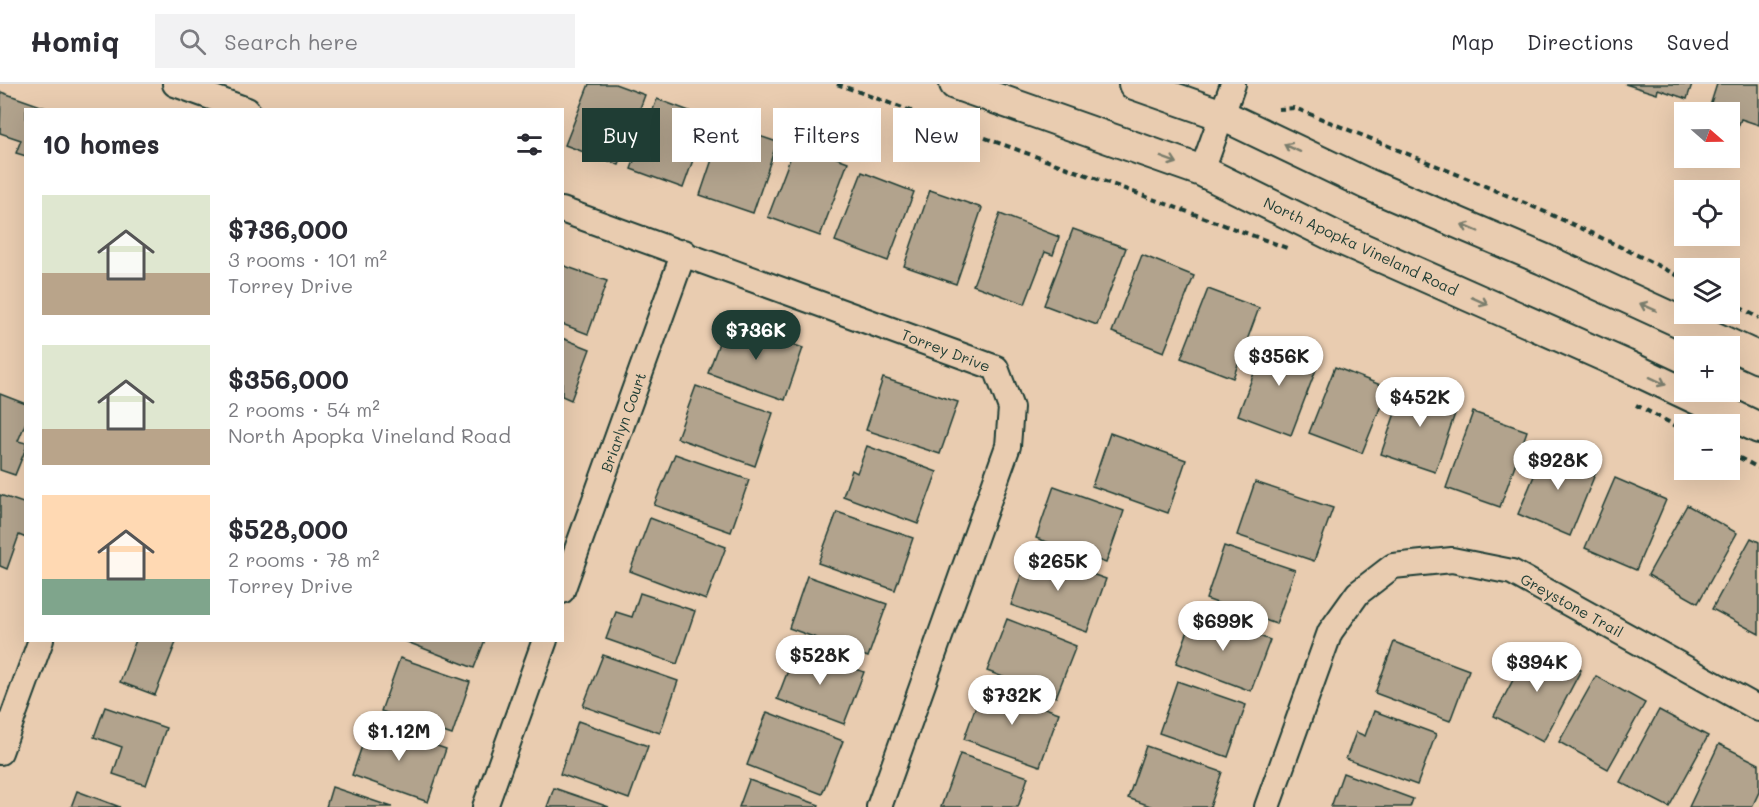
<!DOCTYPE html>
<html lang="en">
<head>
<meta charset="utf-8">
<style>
  body { margin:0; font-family:Mali,sans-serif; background:#f2f2f3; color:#2b2b33; height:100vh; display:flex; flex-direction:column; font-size:22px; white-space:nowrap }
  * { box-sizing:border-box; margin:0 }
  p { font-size:20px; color:#7c7c81 }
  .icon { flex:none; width:33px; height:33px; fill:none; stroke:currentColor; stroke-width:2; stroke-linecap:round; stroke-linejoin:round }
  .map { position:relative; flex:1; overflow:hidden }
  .side { position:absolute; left:24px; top:24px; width:540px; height:534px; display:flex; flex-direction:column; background:#fff; border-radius:0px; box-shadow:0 6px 24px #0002 }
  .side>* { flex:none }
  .banner { position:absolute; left:582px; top:24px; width:570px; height:54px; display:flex; gap:12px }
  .needle { width:39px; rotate:110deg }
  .fabs { position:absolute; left:1674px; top:18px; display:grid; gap:12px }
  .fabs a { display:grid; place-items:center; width:66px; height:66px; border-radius:0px; background:#fff; box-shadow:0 6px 24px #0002; font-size:30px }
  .price { position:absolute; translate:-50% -51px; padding:0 14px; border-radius:21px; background:#fff; color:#222; font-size:20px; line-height:39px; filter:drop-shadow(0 2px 3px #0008) }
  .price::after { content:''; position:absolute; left:50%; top:36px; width:18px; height:14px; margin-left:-9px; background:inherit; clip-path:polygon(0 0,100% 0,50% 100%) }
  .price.selected { background:#1f3d34; color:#fff }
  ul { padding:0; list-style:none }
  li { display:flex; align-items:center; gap:18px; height:150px; padding:0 18px }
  li span { display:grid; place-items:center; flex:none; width:168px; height:120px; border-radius:0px; color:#555 }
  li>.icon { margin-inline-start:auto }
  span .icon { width:72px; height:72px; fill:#fffc; stroke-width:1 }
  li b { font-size:26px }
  h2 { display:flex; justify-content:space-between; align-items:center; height:72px; padding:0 18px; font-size:26px }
  .tag { padding:0 21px; border-radius:0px; background:#fff; box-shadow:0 6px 24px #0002; font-size:21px; line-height:54px }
  .tag.selected { background:#1f3d34; color:#fff }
  header { display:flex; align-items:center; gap:36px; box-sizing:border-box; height:84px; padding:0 30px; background:#fff; border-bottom:2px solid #e1e1e2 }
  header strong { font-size:28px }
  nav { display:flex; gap:33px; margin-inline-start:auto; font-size:21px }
  .search { width:420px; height:54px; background:#f2f2f3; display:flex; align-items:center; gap:15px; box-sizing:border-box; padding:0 21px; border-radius:0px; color:#7c7c81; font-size:22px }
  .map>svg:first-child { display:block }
</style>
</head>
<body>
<header>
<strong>Homiq</strong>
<div class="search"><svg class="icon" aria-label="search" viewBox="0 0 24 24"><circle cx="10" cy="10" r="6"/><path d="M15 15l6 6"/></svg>Search here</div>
<nav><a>Map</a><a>Directions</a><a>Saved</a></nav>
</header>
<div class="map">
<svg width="1759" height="723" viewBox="0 0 1759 723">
  <rect width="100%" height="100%" fill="#e9ccb0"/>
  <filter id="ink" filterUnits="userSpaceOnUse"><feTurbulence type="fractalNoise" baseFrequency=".0167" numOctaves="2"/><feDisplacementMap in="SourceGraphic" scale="12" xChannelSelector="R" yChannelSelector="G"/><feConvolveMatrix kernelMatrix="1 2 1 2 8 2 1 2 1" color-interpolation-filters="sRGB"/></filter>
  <g filter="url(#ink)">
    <g fill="#b2a38d" stroke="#1f3d34" stroke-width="1.5">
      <polygon points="589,0 615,0 645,11 619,81 565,61"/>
      <polygon points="1625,0 1692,0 1687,15 1658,5 1657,10"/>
      <polygon points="1717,0 1759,0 1759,41 1741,35 1736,48 1730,46 1730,28 1708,28"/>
      <polygon points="1,8 52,26 26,26 26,72 16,69 21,56 0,49"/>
      <polygon points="657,15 708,34 683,104 631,85"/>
      <polygon points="724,40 777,58 753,129 700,111"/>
      <polygon points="796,59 848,78 820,152 768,133"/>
      <polygon points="862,88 914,108 888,177 835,157"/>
      <polygon points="930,106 982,124 956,200 904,182"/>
      <polygon points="1000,130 1059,153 1053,171 1045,168 1025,220 973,201"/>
      <polygon points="1073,145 1126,164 1097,241 1044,221"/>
      <polygon points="1142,171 1194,192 1164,268 1112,248"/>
      <polygon points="562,181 607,197 588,250 562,240"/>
      <polygon points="1208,205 1259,224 1233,294 1181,274"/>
      <polygon points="727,237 803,264 785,316 708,289"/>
      <polygon points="562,254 590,265 571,316 562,312"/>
      <polygon points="1267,255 1320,275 1291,351 1238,331"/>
      <polygon points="1335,283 1388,304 1362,369 1309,349"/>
      <polygon points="883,294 958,318 940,370 866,346"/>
      <polygon points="1405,300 1459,318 1435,388 1381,370"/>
      <polygon points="696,302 773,329 755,382 677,354"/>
      <polygon points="0,310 26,320 26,338 18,357 26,359 26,364 15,391 0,386"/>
      <polygon points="1473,328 1527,347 1500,423 1446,404"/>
      <polygon points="1110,349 1186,376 1168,429 1092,402"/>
      <polygon points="1547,361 1598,383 1570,452 1518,430"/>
      <polygon points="867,362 937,388 918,440 843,412 852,386 857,389"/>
      <polygon points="675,370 749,396 731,448 654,421"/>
      <polygon points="1615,394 1666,416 1636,486 1585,464"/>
      <polygon points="1255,398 1333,424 1314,477 1237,451"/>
      <polygon points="1054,402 1124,427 1106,479 1036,454"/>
      <polygon points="0,411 26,420 26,454 19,451 7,485 0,482"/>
      <polygon points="1687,421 1737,449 1698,519 1648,491"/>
      <polygon points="837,428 913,454 895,506 818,479"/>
      <polygon points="650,434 726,463 706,516 630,487"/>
      <polygon points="1751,454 1759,458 1759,550 1712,525"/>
      <polygon points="1224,462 1295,486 1276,540 1206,515"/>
      <polygon points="1029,468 1106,495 1087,548 1011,521"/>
      <polygon points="807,492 887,520 868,573 789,544"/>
      <polygon points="640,509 695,527 677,580 606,555 616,528 632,533"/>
      <polygon points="1195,528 1270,556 1251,607 1176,579"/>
      <polygon points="1007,535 1076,562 1056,613 987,587"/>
      <polygon points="136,556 177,556 155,611 120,598"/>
      <polygon points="402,556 485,556 474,584"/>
      <polygon points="1394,558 1469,586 1450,637 1375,609"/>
      <polygon points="1532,560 1581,586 1543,658 1494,632"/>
      <polygon points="797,563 864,588 844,640 777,615"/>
      <polygon points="603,571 678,597 660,649 583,622"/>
      <polygon points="400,574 470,598 452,651 381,627"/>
      <polygon points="1596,592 1645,619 1608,685 1559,658"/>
      <polygon points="1177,597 1246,621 1228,673 1159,649"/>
      <polygon points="983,602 1059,629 1040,682 964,655"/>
      <polygon points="105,623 166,644 146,701 113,690 122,663 94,653"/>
      <polygon points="1659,626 1708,652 1669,723 1620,698"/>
      <polygon points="1374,627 1436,650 1417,701 1346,675 1356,648 1365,652"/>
      <polygon points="767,628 843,657 822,710 747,681"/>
      <polygon points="578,637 648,662 629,715 560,690"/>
      <polygon points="370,639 446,665 428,718 352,691"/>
      <polygon points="1719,660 1759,680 1759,708 1752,723 1689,723"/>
      <polygon points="1146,662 1222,688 1210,723 1153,723 1128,714"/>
      <polygon points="960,670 1028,693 1018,723 941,723"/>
      <polygon points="1343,689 1413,715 1410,723 1331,723"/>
      <polygon points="749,696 819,721 818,723 739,723"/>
      <polygon points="332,703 392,723 326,723"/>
      <polygon points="554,704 609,723 547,723"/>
      <polygon points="77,707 120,723 71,723"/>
    </g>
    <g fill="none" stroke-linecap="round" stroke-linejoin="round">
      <g stroke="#1f3d34" stroke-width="28">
        <g id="minor">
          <polyline points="175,0 247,26"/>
          <polyline points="1202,87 1233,0"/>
          <polyline points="562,126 996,284 1011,324 1008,362 879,723"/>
          <polyline points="562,507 684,168"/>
          <polyline points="0,668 41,556"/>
          <polyline points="485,723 545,556"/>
          <polyline points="1267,723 1330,548 1358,509 1393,482 1452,476 1512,488 1759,625"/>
        </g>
      </g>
      <g stroke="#1f3d34" stroke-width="34">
        <g id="tertiary">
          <polyline points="955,0 1202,87 1336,153 1625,281 1759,344"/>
          <polyline points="1134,0 1222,31 1367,100 1543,175 1759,274"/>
        </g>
      </g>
      <g stroke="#1f3d34" stroke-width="4" stroke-dasharray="6 4.5" stroke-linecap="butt">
        <polyline points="837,0 1287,164"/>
        <path d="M 1278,25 L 1295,24 C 1427,78 1559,129 1684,195"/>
        <polyline points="1730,218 1759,234"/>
        <polyline points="1636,321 1684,346"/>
        <polyline points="1730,369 1759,384"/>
      </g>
      <use href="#minor" stroke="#e9ccb0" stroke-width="24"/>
      <use href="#tertiary" stroke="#e9ccb0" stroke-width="30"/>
    </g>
    <defs><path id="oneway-shaft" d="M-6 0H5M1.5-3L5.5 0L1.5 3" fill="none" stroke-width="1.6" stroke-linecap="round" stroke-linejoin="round" transform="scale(1.5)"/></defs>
    <g stroke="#7a7d6c">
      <use href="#oneway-shaft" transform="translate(1292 64) rotate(-155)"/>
      <use href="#oneway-shaft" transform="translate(1169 76) rotate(20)"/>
      <use href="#oneway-shaft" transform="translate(1470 144) rotate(-157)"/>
      <use href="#oneway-shaft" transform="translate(1480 217) rotate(24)"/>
      <use href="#oneway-shaft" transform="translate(1648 223) rotate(-156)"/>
      <use href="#oneway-shaft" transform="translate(1658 297) rotate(25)"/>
    </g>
  </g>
  <g text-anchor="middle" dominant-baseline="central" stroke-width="4.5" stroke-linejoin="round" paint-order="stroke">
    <g font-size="15" fill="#1f3d34" stroke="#e9ccb0">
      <text transform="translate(1361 162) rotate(25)">North Apopka Vineland Road</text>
      <text transform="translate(946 266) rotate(21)">Torrey Drive</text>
      <text transform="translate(623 338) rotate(-70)">Briarlyn Court</text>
      <text transform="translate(1572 521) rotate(29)">Greystone Trail</text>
    </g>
  </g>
</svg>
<div class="fabs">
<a><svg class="needle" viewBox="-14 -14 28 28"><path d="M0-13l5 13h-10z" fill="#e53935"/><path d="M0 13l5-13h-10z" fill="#7c7c81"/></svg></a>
<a><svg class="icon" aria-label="locate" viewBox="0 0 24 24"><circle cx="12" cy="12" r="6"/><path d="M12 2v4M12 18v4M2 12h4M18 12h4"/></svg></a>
<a><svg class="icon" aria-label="layers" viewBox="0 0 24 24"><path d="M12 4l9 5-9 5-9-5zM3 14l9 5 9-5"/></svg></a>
<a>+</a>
<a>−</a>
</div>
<b class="price selected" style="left:756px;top:277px">$736K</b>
<b class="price" style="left:1279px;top:303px">$356K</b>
<b class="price" style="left:1420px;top:344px">$452K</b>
<b class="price" style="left:1558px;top:407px">$928K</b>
<b class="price" style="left:1058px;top:508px">$265K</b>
<b class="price" style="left:1223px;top:568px">$699K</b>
<b class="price" style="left:820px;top:602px">$528K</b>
<b class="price" style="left:1537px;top:609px">$394K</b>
<b class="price" style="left:1012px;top:642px">$732K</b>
<b class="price" style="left:399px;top:678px">$1.12M</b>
<div class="banner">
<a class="tag selected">Buy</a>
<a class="tag">Rent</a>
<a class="tag">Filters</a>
<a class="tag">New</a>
</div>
<section class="side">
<h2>10 homes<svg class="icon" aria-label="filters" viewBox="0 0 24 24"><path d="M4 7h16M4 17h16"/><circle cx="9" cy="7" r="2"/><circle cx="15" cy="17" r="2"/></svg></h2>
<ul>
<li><span style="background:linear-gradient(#dfe7d0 65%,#b9a48a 0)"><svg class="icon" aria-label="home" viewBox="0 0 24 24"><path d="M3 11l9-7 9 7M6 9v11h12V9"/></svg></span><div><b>$736,000</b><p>3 rooms · 101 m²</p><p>Torrey Drive</p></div></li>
<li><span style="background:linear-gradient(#dfe7d0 70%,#b9a48a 0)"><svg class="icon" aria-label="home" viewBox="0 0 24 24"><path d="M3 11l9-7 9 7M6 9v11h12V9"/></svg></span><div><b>$356,000</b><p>2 rooms · 54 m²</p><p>North Apopka Vineland Road</p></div></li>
<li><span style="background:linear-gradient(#ffd9b3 70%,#7fa58c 0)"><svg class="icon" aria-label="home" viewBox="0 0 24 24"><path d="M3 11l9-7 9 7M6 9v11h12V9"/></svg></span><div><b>$528,000</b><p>2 rooms · 78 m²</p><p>Torrey Drive</p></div></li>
</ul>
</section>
</div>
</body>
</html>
